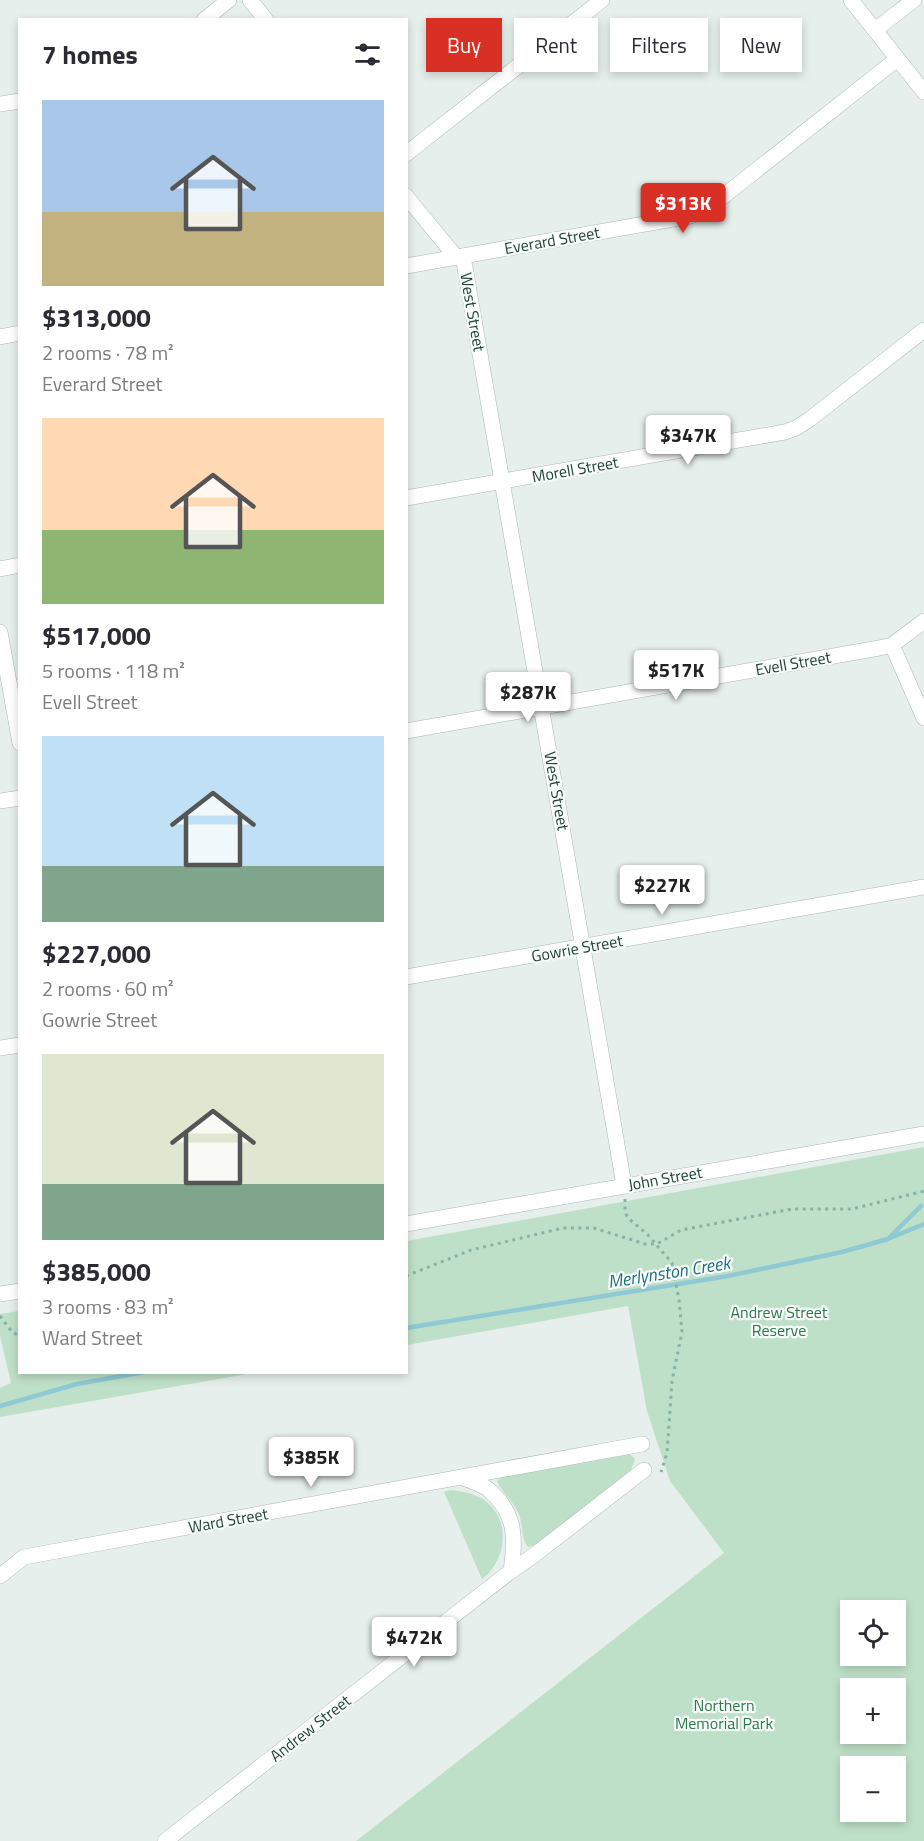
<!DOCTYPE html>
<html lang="en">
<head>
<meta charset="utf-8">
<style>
  body { margin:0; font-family:"Titillium Web",sans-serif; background:#f2f2f3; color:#2b2b33; height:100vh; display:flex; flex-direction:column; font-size:22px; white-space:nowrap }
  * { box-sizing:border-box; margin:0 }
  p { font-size:20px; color:#7c7c81 }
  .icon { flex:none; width:33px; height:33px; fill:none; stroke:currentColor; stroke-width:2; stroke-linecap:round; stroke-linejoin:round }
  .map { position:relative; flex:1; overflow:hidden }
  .side { position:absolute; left:18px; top:18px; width:390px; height:1356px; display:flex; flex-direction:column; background:#fff; border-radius:0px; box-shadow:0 3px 9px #0003 }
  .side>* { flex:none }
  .hud { position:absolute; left:426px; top:18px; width:408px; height:54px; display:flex; gap:12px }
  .buttons { position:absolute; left:840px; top:1600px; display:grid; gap:12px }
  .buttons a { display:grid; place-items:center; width:66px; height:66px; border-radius:0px; background:#fff; box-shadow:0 3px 9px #0003; font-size:30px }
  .price { position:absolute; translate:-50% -51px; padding:0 14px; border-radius:6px; background:#fff; color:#222; font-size:20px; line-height:39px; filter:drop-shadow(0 2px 3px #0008) }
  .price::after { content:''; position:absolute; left:50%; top:36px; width:18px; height:14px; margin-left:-9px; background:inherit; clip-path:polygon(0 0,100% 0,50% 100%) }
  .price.active { background:#d93025; color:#fff }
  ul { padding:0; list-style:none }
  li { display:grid; align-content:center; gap:12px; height:318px; padding:0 24px }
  li span { display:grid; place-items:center; height:186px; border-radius:0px; color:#555 }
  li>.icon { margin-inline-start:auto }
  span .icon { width:108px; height:108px; fill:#fffc; stroke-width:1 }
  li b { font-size:26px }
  h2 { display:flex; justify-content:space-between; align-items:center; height:72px; padding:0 24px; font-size:26px }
  .pill { padding:0 21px; border-radius:0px; background:#fff; box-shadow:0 3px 9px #0003; font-size:21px; line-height:54px }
  .pill.active { background:#d93025; color:#fff }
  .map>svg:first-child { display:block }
</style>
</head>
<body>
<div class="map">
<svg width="924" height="1841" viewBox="0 0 924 1841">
  <rect width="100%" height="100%" fill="#e6efeb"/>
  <g fill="#bfe0c8" fill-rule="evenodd">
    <path d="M 924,1147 L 924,1841 L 356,1841 L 724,1553 L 670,1481 L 647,1411 L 628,1306 L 407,1345 L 407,1241 ZM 850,1611 L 896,1611 L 896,1656 L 850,1656 ZM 850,1689 L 896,1689 L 896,1734 L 850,1734 ZM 850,1767 L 896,1767 L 896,1812 L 850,1812 Z"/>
    <polygon points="19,1311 20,1372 253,1373 0,1417 0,1388 11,1383 0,1336 0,1314"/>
    <path d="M 630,1454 L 635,1459 L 631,1470 L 536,1545 L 528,1547 C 521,1539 523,1525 519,1514 C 514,1502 502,1493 497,1481 L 503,1476 Z"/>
    <path d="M 450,1490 C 464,1491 478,1494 489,1504 C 511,1525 505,1562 482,1579 L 444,1492 Z"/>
  </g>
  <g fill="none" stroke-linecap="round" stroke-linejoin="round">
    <g stroke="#8ec9d4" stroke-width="4.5">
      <polyline points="890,1238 924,1224"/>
      <polyline points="406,1328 728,1276 842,1252 888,1239 921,1206"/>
      <polyline points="0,1406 77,1384 144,1372"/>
    </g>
    <g stroke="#a8b8b2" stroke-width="16">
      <g id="minor">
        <polyline points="250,0 266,20"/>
        <polyline points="851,0 924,92"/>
        <polyline points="204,20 229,0"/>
        <polyline points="875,30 914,0"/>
        <polyline points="0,104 20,101"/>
        <polyline points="406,154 602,0"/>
        <polyline points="406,196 456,257"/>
        <polyline points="463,256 624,1185"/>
        <polyline points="406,266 690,216 711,206 897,59"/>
        <polyline points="0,337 20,333"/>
        <polyline points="406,498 785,432 796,428 810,419 924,330"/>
        <polyline points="0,569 20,565"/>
        <polyline points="0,632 20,743"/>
        <polyline points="892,645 924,718"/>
        <polyline points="406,731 879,648 892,645 924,621"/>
        <polyline points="0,801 20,798"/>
        <polyline points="406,977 924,887"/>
        <polyline points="0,1048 20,1045"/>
        <polyline points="406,1224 924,1134"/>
        <polyline points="0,1294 20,1291"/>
        <path d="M 462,1477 C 470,1481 481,1484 488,1489 C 516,1513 516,1537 511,1571"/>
        <polyline points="0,1576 24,1557 642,1444"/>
        <polyline points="165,1841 511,1571 533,1556 644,1470"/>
      </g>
    </g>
    <g stroke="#86b3a5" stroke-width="3" stroke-dasharray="3 4.5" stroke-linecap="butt">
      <polyline points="625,1199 625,1212 628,1218 648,1235 672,1263 679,1300 682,1332 672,1381 667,1453 661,1472"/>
      <polyline points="406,1276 471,1250 563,1228 594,1228 645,1244 657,1244 681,1230 792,1209 852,1209 924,1191"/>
      <polyline points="0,1316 12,1332 20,1336"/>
    </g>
    <use href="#minor" stroke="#fff" stroke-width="15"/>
  </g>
  <g text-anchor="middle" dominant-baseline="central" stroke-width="4.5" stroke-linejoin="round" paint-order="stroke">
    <g font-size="16" fill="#24423a" stroke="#f7fbf9">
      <text transform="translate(552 240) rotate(-10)">Everard Street</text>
      <text transform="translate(473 312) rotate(80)">West Street</text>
      <text transform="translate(575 469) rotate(-10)">Morell Street</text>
      <text transform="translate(793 663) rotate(-10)">Evell Street</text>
      <text transform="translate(557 791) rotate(80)">West Street</text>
      <text transform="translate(577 948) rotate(-10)">Gowrie Street</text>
      <text transform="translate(665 1178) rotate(-10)">John Street</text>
      <text transform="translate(228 1520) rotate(-10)">Ward Street</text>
      <text transform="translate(310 1728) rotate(-38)">Andrew Street</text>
    </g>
    <g font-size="16" fill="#2d7a4b" stroke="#f7fbf9">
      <text x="779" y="1312">Andrew Street<tspan x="779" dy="18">Reserve</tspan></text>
      <text x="724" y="1705">Northern<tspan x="724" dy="18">Memorial Park</tspan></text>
    </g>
    <g font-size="18" font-style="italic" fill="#1c6f80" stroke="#f7fbf9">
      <text transform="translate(669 1272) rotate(-9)">Merlynston Creek</text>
    </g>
  </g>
</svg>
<div class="buttons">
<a><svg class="icon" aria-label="locate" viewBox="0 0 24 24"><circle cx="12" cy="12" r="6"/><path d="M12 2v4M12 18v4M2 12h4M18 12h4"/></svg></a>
<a>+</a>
<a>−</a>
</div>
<b class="price active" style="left:683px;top:234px">$313K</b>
<b class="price" style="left:688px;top:466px">$347K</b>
<b class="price" style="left:676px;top:701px">$517K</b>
<b class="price" style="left:528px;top:723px">$287K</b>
<b class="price" style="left:662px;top:916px">$227K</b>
<b class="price" style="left:311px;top:1488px">$385K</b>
<b class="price" style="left:414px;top:1668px">$472K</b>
<div class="hud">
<a class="pill active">Buy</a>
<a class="pill">Rent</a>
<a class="pill">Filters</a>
<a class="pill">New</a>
</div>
<section class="side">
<h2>7 homes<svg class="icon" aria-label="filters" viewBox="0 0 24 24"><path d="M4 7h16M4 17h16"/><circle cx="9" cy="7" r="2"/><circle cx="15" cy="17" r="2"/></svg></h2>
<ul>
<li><span style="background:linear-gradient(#a9c7e8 60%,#c2b280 0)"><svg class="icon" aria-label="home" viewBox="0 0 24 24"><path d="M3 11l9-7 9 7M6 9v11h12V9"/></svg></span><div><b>$313,000</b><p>2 rooms · 78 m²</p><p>Everard Street</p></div></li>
<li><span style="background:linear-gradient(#ffd9b3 60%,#8fb573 0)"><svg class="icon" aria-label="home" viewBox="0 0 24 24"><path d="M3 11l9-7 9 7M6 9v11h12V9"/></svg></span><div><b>$517,000</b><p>5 rooms · 118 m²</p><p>Evell Street</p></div></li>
<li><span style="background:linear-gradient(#bfe0f5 70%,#7fa58c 0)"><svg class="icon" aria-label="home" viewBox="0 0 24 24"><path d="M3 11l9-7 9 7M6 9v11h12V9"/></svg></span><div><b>$227,000</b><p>2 rooms · 60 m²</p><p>Gowrie Street</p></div></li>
<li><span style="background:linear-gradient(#dfe7d0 70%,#7fa58c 0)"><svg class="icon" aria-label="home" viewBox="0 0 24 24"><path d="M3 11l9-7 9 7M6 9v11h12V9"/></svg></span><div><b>$385,000</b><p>3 rooms · 83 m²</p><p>Ward Street</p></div></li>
</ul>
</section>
</div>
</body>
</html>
